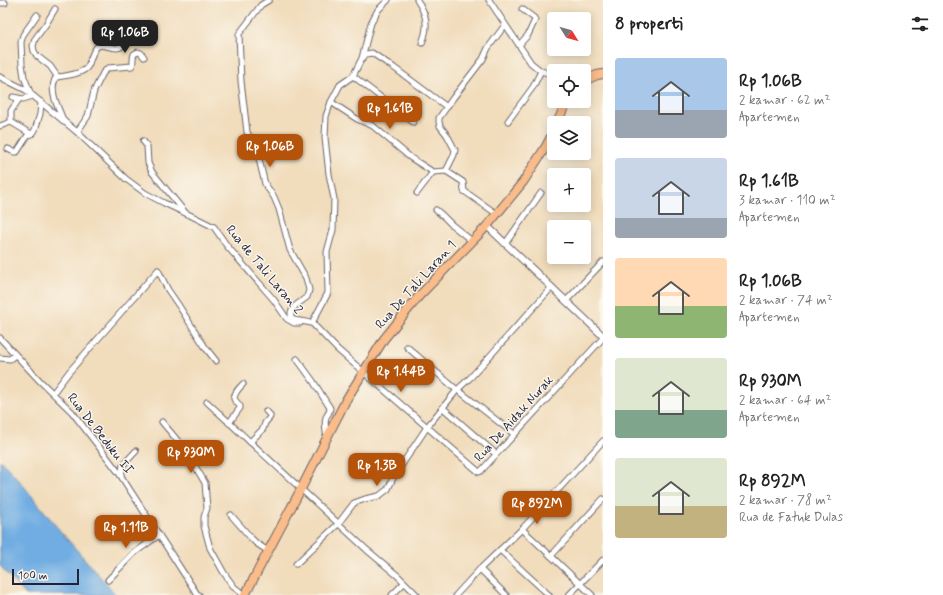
<!DOCTYPE html>
<html lang="id">
<head>
<meta charset="utf-8">
<style>
  body { margin:0; font-family:Mynerve,sans-serif; background:#f2f2f2; color:#222; height:100vh; display:flex; flex-direction:column; font-size:15px; white-space:nowrap }
  * { box-sizing:border-box; margin:0 }
  p { font-size:13px; color:#767676 }
  .icon { flex:none; width:22px; height:22px; fill:none; stroke:currentColor; stroke-width:2; stroke-linecap:round; stroke-linejoin:round }
  .map { position:relative; flex:1; overflow:hidden }
  .details { display:flex; flex-direction:column; background:#fff; width:340px }
  .details>* { flex:none }
  .needle { width:26px; rotate:127deg }
  .controls { position:absolute; left:547px; top:12px; display:grid; gap:8px }
  .controls a { display:grid; place-items:center; width:44px; height:44px; border-radius:4px; background:#fff; box-shadow:0 2px 10px #0003; font-size:20px }
  .scale { position:absolute; left:12px; bottom:10px; width:67px; box-sizing:border-box; padding-left:4px; border:2px solid #22223b; border-top:0; font-size:11px; line-height:14px; white-space:nowrap; color:#22223b; -webkit-text-stroke:3px #fbf7ec; paint-order:stroke }
  .price { position:absolute; translate:-50% -34px; padding:0 9px; border-radius:8px; background:#b45309; color:#fff; font-size:13px; line-height:26px; filter:drop-shadow(0 1px 2px #0008) }
  .price::after { content:''; position:absolute; left:50%; top:24px; width:12px; height:9px; margin-left:-6px; background:inherit; clip-path:polygon(0 0,100% 0,50% 100%) }
  .price.selected { background:#222; color:#fff }
  ul { padding:0; list-style:none }
  li { display:flex; align-items:center; gap:12px; height:100px; padding:0 12px }
  li span { display:grid; place-items:center; flex:none; width:112px; height:80px; border-radius:4px; color:#555 }
  li>.icon { margin-inline-start:auto }
  span .icon { width:48px; height:48px; fill:#fffc; stroke-width:1 }
  li b { font-size:17px }
  h2 { display:flex; justify-content:space-between; align-items:center; height:48px; padding:0 12px; font-size:17px }
  main { display:flex; flex:1; min-height:0 }
  .map>svg:first-child { display:block }
</style>
</head>
<body>
<main>
<div class="map">
<svg width="603" height="595" viewBox="0 0 603 595">
  <rect width="100%" height="100%" fill="#fbf7ec"/>
  <filter id="ink" filterUnits="userSpaceOnUse"><feTurbulence type="fractalNoise" baseFrequency=".025" numOctaves="2"/><feDisplacementMap in="SourceGraphic" scale="8" xChannelSelector="R" yChannelSelector="G"/><feConvolveMatrix kernelMatrix="1 2 1 2 8 2 1 2 1" color-interpolation-filters="sRGB"/></filter>
  <filter id="wash" filterUnits="userSpaceOnUse"><feTurbulence type="fractalNoise" baseFrequency=".012" numOctaves="4" result="noise"/><feDisplacementMap in="SourceGraphic" scale="16" xChannelSelector="R" yChannelSelector="G"/><feGaussianBlur stdDeviation="0.9" result="paint"/><feColorMatrix in="noise" values="0 0 0 0 0 0 0 0 0 0 0 0 0 0 0 0 0 1.4 0 .05"/><feComposite in="paint" operator="in"/></filter>
  <g filter="url(#wash)">
    <rect width="100%" height="100%" fill="#f1dcbb"/>
    <polygon fill="#71ade2" stroke="#4a688e" points="0,460 18,479 61,532 116,595 26,595 2,568 0,566"/>
  </g>
  <g filter="url(#ink)">
    <g fill="none" stroke-linecap="round" stroke-linejoin="round">
      <g stroke="#6a6368" stroke-width="7">
        <g id="minor">
          <polyline points="269,0 261,5 239,34 241,81 247,132 258,155 265,184 274,197 279,209 290,250 306,278 309,290 307,297 295,306 291,312 291,317 294,320 312,323 337,349 479,472 481,471 603,338"/>
          <path d="M 417,0 C 427,15 429,26 422,43"/>
          <polyline points="489,0 531,63 541,71 554,75"/>
          <polyline points="0,3 5,3"/>
          <polyline points="55,9 46,24 35,39 33,46 34,51 37,56 50,66 57,76"/>
          <polyline points="519,45 528,35 535,20 534,18 522,9"/>
          <polyline points="363,58 366,54 372,53 393,67 447,107"/>
          <polyline points="353,76 413,122"/>
          <polyline points="0,77 26,90 77,132 126,179 145,193 164,203 194,217 214,227 227,246 274,300 287,319 294,323 300,323"/>
          <polyline points="30,92 24,77 22,64 21,42 23,35 37,15"/>
          <polyline points="13,97 23,99 33,96"/>
          <polyline points="19,99 11,111 11,122 31,134"/>
          <polyline points="331,102 357,119 373,126 411,158 433,172 446,171"/>
          <polyline points="508,121 533,87 541,71"/>
          <path d="M 64,122 C 59,109 47,89 57,76 L 57,77 C 65,76 84,74 88,66 C 91,60 92,50 98,46 C 106,42 122,58 126,37"/>
          <polyline points="0,126 11,122"/>
          <path d="M 77,132 L 88,116 L 94,91 L 103,73 L 108,68 L 132,66 C 134,62 132,58 134,54 L 138,52 L 141,53 L 144,57"/>
          <polyline points="143,141 147,146 148,163 152,172 184,211"/>
          <polyline points="8,149 14,152 17,152 28,135 33,133 35,130 40,114 41,102"/>
          <polyline points="417,193 433,172"/>
          <polyline points="436,210 443,216 452,225 472,241"/>
          <polyline points="497,214 464,191 463,182 446,171 454,155 455,150 447,135 440,126 439,122 439,118 453,98 483,59 488,48 505,25"/>
          <polyline points="505,244 541,193"/>
          <polyline points="566,301 603,262"/>
          <polyline points="310,323 312,323 328,293 327,252 333,230 334,199 329,174 325,138 326,116 331,102 340,85 353,76 362,58 371,23 378,10 388,0"/>
          <polyline points="0,338 40,381 72,412 96,443 119,473 197,594 199,595"/>
          <polyline points="407,347 457,390"/>
          <polyline points="0,358 10,359 15,355"/>
          <path d="M 297,359 L 313,381 L 330,408 C 330,412 328,414 326,417 C 324,424 326,431 327,438"/>
          <polyline points="458,390 514,434"/>
          <polyline points="53,393 69,372 158,270 168,290 179,306 205,347 216,361"/>
          <polyline points="207,402 367,550 398,576 417,595"/>
          <polyline points="443,408 496,454"/>
          <polyline points="162,422 183,447 198,471 205,483 207,508 204,517 204,526 210,548 224,573 234,587 244,595"/>
          <path d="M 229,423 L 240,408 L 240,406 L 234,399 C 234,393 239,388 243,384"/>
          <polyline points="250,442 263,429 265,423 270,417 270,415 266,411"/>
          <polyline points="121,476 123,465 136,451"/>
          <polyline points="231,515 251,538 256,543 268,551"/>
          <polyline points="522,529 551,556 592,595"/>
          <polyline points="500,550 549,595"/>
          <polyline points="551,556 603,499"/>
          <polyline points="296,564 338,524 354,503 365,499 379,496 388,489 393,478 427,427 457,390 471,377 552,287"/>
          <polyline points="480,569 506,595"/>
          <polyline points="108,580 133,554 159,535"/>
          <polyline points="392,595 404,583"/>
          <polyline points="456,595 480,569 522,529 603,441"/>
          <polyline points="569,595 603,560"/>
        </g>
      </g>
      <g stroke="#6a6368" stroke-width="8">
        <polyline id="tertiary" points="487,226 603,336"/>
      </g>
      <g stroke="#6a6368" stroke-width="10">
        <g id="primary">
          <polyline points="584,81 597,75 603,74"/>
          <polyline points="557,123 567,101"/>
          <polyline points="245,595 301,489 346,400 384,339 419,296 487,226 523,182 545,148 554,131"/>
        </g>
      </g>
      <use href="#minor" stroke="#fff" stroke-width="5"/>
      <use href="#tertiary" stroke="#fff" stroke-width="6"/>
      <use href="#primary" stroke="#f9bc8a" stroke-width="8"/>
    </g>
  </g>
  <g text-anchor="middle" dominant-baseline="central" stroke-width="3" stroke-linejoin="round" paint-order="stroke">
    <g font-size="13" fill="#22223b" stroke="#fbf7ec">
      <text transform="translate(264 270) rotate(50)">Rua de Tali Laran 2</text>
      <text transform="translate(416 285) rotate(-48)">Rua De Tali Laran 1</text>
      <text transform="translate(514 419) rotate(-48)">Rua De Aidak Nurak</text>
      <text transform="translate(100 434) rotate(52)">Rua De Beduku II</text>
    </g>
  </g>
</svg>
<div class="controls">
<a><svg class="needle" viewBox="-14 -14 28 28"><path d="M0-13l5 13h-10z" fill="#e53935"/><path d="M0 13l5-13h-10z" fill="#767676"/></svg></a>
<a><svg class="icon" aria-label="locate" viewBox="0 0 24 24"><circle cx="12" cy="12" r="6"/><path d="M12 2v4M12 18v4M2 12h4M18 12h4"/></svg></a>
<a><svg class="icon" aria-label="layers" viewBox="0 0 24 24"><path d="M12 4l9 5-9 5-9-5zM3 14l9 5 9-5"/></svg></a>
<a>+</a>
<a>−</a>
</div>
<div class="scale">100 m</div>
<b class="price selected" style="left:125px;top:54px">Rp 1.06B</b>
<b class="price" style="left:390px;top:130px">Rp 1.61B</b>
<b class="price" style="left:270px;top:168px">Rp 1.06B</b>
<b class="price" style="left:401px;top:393px">Rp 1.44B</b>
<b class="price" style="left:191px;top:474px">Rp 930M</b>
<b class="price" style="left:377px;top:487px">Rp 1.3B</b>
<b class="price" style="left:537px;top:525px">Rp 892M</b>
<b class="price" style="left:126px;top:549px">Rp 1.11B</b>
</div>
<section class="details">
<h2>8 properti<svg class="icon" aria-label="filters" viewBox="0 0 24 24"><path d="M4 7h16M4 17h16"/><circle cx="9" cy="7" r="2"/><circle cx="15" cy="17" r="2"/></svg></h2>
<ul>
<li><span style="background:linear-gradient(#a9c7e8 65%,#9aa5b1 0)"><svg class="icon" aria-label="home" viewBox="0 0 24 24"><path d="M3 11l9-7 9 7M6 9v11h12V9"/></svg></span><div><b>Rp 1.06B</b><p>2 kamar · 62 m²</p><p>Apartemen</p></div></li>
<li><span style="background:linear-gradient(#c9d6e8 75%,#9aa5b1 0)"><svg class="icon" aria-label="home" viewBox="0 0 24 24"><path d="M3 11l9-7 9 7M6 9v11h12V9"/></svg></span><div><b>Rp 1.61B</b><p>3 kamar · 110 m²</p><p>Apartemen</p></div></li>
<li><span style="background:linear-gradient(#ffd9b3 60%,#8fb573 0)"><svg class="icon" aria-label="home" viewBox="0 0 24 24"><path d="M3 11l9-7 9 7M6 9v11h12V9"/></svg></span><div><b>Rp 1.06B</b><p>2 kamar · 74 m²</p><p>Apartemen</p></div></li>
<li><span style="background:linear-gradient(#dfe7d0 65%,#7fa58c 0)"><svg class="icon" aria-label="home" viewBox="0 0 24 24"><path d="M3 11l9-7 9 7M6 9v11h12V9"/></svg></span><div><b>Rp 930M</b><p>2 kamar · 64 m²</p><p>Apartemen</p></div></li>
<li><span style="background:linear-gradient(#dfe7d0 60%,#c2b280 0)"><svg class="icon" aria-label="home" viewBox="0 0 24 24"><path d="M3 11l9-7 9 7M6 9v11h12V9"/></svg></span><div><b>Rp 892M</b><p>2 kamar · 78 m²</p><p>Rua de Fatuk Dulas</p></div></li>
</ul>
</section>
</main>
</body>
</html>
